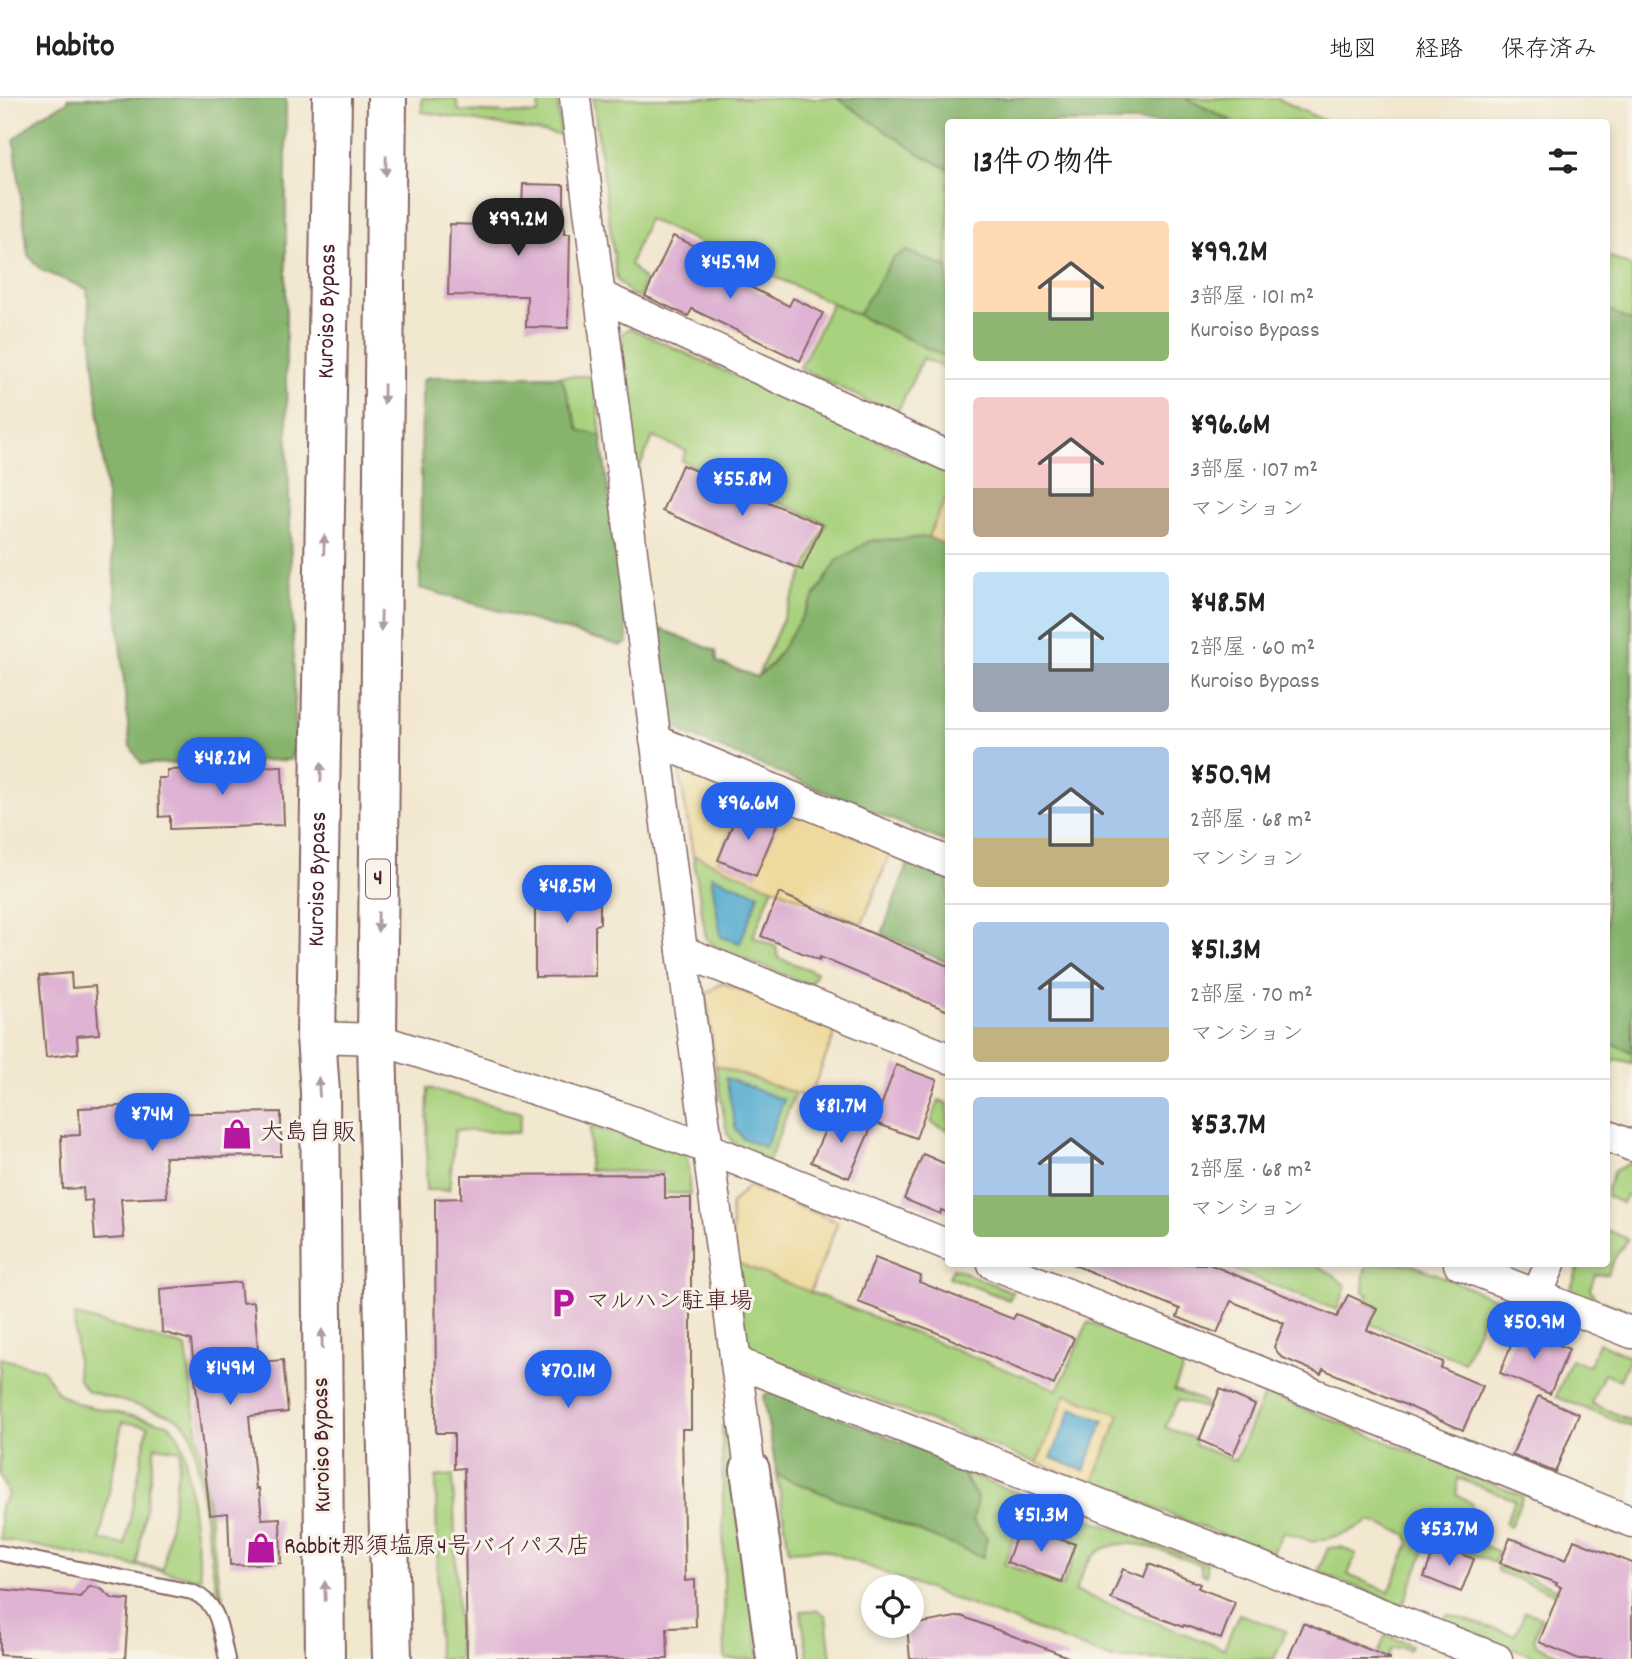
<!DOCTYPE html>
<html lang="ja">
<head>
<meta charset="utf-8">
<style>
  body { margin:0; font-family:Dekko,"Klee One",sans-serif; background:#f6f6f6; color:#222; height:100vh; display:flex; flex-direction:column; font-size:26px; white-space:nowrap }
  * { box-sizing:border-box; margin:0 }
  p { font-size:23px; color:#767676 }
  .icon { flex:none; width:38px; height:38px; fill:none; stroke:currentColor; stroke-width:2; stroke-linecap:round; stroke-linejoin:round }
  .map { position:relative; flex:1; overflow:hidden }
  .sheet { position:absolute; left:945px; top:21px; width:665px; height:1148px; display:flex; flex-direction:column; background:#fff; border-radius:7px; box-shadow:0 4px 10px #0003 }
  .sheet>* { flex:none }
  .controls { position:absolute; left:861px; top:1477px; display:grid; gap:14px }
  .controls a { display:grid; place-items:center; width:63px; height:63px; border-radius:50%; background:#fff; box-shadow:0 4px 10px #0003; font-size:35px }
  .price { position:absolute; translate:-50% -60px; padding:0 16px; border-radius:24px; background:#2563eb; color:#fff; font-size:23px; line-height:46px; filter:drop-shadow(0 2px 4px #0008) }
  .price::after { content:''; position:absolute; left:50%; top:42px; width:21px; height:16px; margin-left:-10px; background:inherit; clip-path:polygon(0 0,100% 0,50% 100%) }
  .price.current { background:#222; color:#fff }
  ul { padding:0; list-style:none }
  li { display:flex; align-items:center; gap:21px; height:175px; padding:0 28px }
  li+li { border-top:2px solid #e0e0e0 }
  li span { display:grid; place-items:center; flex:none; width:196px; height:140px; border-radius:7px; color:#555 }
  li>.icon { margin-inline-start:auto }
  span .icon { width:84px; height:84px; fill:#fffc; stroke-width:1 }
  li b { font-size:30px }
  h2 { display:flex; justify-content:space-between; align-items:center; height:84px; padding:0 28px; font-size:30px }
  header { display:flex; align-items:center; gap:42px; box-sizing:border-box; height:98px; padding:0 35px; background:#fff; border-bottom:2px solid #e0e0e0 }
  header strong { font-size:33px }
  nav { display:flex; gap:38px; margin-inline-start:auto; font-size:24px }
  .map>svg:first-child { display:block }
</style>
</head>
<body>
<header>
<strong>Habito</strong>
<nav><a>地図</a><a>経路</a><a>保存済み</a></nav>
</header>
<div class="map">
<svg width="1632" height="1561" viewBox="0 0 1632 1561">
  <rect width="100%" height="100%" fill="#f7f3e8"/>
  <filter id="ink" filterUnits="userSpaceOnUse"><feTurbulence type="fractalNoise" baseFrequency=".0143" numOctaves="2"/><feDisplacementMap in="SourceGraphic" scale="14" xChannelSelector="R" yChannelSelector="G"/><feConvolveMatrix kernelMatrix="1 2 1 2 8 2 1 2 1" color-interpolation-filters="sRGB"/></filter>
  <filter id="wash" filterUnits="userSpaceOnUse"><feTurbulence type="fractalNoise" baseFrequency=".00686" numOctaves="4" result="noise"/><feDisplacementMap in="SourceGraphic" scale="28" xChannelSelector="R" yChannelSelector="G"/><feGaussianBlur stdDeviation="1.57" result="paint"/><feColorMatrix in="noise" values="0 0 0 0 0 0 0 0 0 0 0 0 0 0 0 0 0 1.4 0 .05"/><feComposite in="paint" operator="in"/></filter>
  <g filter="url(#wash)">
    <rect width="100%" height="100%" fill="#f2e7cf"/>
    <g fill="#a9d27e" stroke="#7a7854" stroke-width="2" fill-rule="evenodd">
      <polygon points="422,0 456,0 459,13 538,16 539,0 557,0 561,37 422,14"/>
      <polygon points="593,0 837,0 920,56 948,71 948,170 906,153 893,161 858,217 948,260 948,272 923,260 896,317 800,270 832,205 648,121 630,166 644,182 639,200 630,195 617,182"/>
      <polygon points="1185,0 1276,0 1327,24 1234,24"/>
      <polygon points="1606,157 1632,169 1632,224 1607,211"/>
      <polygon points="630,230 948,374 948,396 928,439 869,443 771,566 757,579 826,425 682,363 686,353 653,339 640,368 634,367 620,237"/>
      <polygon points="561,278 594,278 601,338 579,332"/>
      <polygon points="693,757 773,789 753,839 776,849 778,860 816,874 810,887 718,851 706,840"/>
      <polygon points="1606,943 1632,954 1632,965 1616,961 1607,970"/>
      <polygon points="715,967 795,995 769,1063 736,1048 727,1035"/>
      <polygon points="428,990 522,1015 518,1035 455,1032 449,1092 426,1092"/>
      <polygon points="939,1002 948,1006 948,1032 931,1025"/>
      <polygon points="590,1029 687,1056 690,1096 663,1095 663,1075 589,1072"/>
      <polygon points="1632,1064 1632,1096 1627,1097 1622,1105 1607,1098 1607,1091 1614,1073"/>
      <polygon points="1607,1132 1628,1141 1614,1161 1608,1176 1595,1177 1590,1191 1596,1201 1632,1214 1632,1223 1580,1202 1571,1190 1580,1166 1606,1166"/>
      <polygon points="734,1164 813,1186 810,1194 1058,1292 1088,1224 1186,1263 1174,1292 1205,1304 1204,1310 1178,1302 1165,1329 1195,1341 1195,1347 1235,1363 1265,1295 1523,1398 1510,1429 1505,1425 1515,1402 1458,1380 1456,1396 1471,1405 1479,1430 1474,1443 1499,1454 1494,1465 1430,1440 1403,1507 1318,1474 1328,1450 1342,1449 1356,1456 1348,1477 1389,1494 1410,1444 1406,1436 1370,1423 1347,1435 1313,1444 1284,1434 1271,1456 1092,1386 1120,1317 1067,1296 1037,1365 753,1254 746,1244"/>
      <polygon points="1219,1166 1315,1166 1336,1179 1346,1188 1337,1212"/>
      <polygon points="1368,1166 1411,1166 1497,1201 1491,1215 1483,1219 1464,1264 1370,1226 1377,1210 1365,1204 1369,1197 1363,1194 1364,1175"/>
      <polygon points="953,1170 1013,1194 1009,1202 949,1179"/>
      <polygon points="74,1217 186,1249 218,1480 239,1561 236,1561 214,1478 193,1338 182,1323 170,1317 87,1293 78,1281"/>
      <polygon points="1598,1244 1630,1259 1620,1282 1604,1275 1591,1305 1632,1323 1632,1329 1556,1299 1571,1261 1590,1268"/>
      <path d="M 0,1260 L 42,1271 L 58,1295 L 78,1306 L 168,1326 L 177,1335 L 184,1350 L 201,1481 L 0,1441 L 0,1407 L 8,1397 L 0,1377 ZM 122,1324 L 148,1328 L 125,1447 L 100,1442 ZM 155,1348 L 181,1352 L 163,1471 L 137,1466 Z"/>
      <polygon points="730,1327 759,1561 725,1561 722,1328"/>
      <path d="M 962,1374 L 1207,1465 L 1207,1478 L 1201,1475 L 1201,1467 C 1168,1456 1123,1430 1092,1459 C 1084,1467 1080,1483 1075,1493 L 1224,1551 L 1239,1516 L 1286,1533 L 1274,1561 L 1113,1561 L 822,1451 L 789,1453 L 777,1377 L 983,1459 L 973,1423 L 977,1400 ZM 1026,1423 L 1072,1441 L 1077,1452 L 1062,1489 L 1004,1466 L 1018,1428 Z"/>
      <polygon points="453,1377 459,1561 438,1561 436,1379"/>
      <polygon points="1497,1467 1558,1491 1555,1496 1497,1473"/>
      <polygon points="818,1512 826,1518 831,1561 808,1561 801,1513"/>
      <polygon points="1525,1514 1541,1519 1534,1542 1538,1548 1570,1561 1541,1561 1444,1523 1447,1516 1515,1537"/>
      <polygon points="1386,1537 1411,1547 1408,1552 1401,1549 1391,1551 1387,1561 1376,1561"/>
    </g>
    <g fill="#86b46d" stroke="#686a4c" stroke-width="2">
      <polygon points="68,0 286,0 286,282 296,648 290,662 142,666 130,648 87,191 41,172 28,157 14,42 40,18 68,4"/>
      <polygon points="837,0 1185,0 1234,24 948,24 948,71 920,56"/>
      <polygon points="906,153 948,170 948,260 832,205 858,217 893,160"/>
      <polygon points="1606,211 1632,224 1632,954 1606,943"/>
      <polygon points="561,278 579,332 601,338 628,545 621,548 420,490 422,283 429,279"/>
      <polygon points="928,439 948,448 948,745 686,636 672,624 659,536 661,531 716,553 717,564 757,579 772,566 837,463 869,443"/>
      <polygon points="909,762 948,777 948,865 882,836"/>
      <polygon points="772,1293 955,1365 977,1400 973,1423 987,1439 983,1459 777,1377 763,1298"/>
    </g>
    <g fill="#eeda9e" stroke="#9c7c64" stroke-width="2" fill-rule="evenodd">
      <polygon points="948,396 948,448 928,439"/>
      <path d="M 685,666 L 891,753 L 862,826 L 693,757 L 679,670 ZM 739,712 L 776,727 L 756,777 L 718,762 Z"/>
      <polygon points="722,885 837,931 809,1000 715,967 706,896"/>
      <polygon points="748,1088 838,1124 810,1194 734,1164 731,1106"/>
      <polygon points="1066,1296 1120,1317 1092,1386 1037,1365"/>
    </g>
    <g fill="#53acd0" stroke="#4e667e" stroke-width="2">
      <polygon points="711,778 759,796 740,845 721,839"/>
      <polygon points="726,980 784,1002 765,1050 743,1040 736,1032"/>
      <polygon points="1072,1310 1104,1323 1084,1373 1051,1360"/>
    </g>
    <g id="blocks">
      <g fill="#dfb3d3">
        <polygon points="523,86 564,87 564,136 570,136 568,230 526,229 527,198 448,197 450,126 521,128"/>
        <polygon points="673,138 717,158 711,170 789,208 793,200 823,215 800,263 692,211 688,218 645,198"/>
        <polygon points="682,367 822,427 802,472 662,413"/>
        <polygon points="282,668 284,727 170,731 170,718 159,719 158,680 167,680 167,672"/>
        <polygon points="739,711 777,727 756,778 718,762"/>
        <polygon points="600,774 600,825 595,828 595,878 535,879 535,802 542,803 542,775"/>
        <polygon points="779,795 948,868 948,913 820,859 819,862 761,838"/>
        <polygon points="71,875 72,890 95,888 99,936 77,938 78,955 46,959 39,878"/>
        <polygon points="896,967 937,982 916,1040 875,1025"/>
        <polygon points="141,1007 141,1016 281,1014 281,1058 165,1059 167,1099 121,1101 124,1140 95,1142 92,1102 84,1103 83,1090 63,1091 61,1038 80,1037 79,1010"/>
        <polygon points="833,1014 871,1030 849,1080 811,1064"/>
        <polygon points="923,1056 948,1067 948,1115 941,1112 940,1116 904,1101"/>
        <polygon points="665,1076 665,1100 691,1100 691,1331 682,1331 685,1483 695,1482 696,1529 667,1530 668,1561 467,1561 464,1370 454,1371 454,1335 436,1335 435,1101 461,1100 461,1077"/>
        <polygon points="875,1160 921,1178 919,1184 1013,1221 1016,1216 1074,1240 1054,1287 931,1232 858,1204"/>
        <polygon points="1072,1166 1209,1166 1337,1219 1348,1197 1377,1210 1367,1232 1443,1264 1441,1270 1483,1288 1463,1332 1323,1271 1321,1276 1281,1259 1274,1249 1284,1225 1231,1203 1217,1235 1177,1219 1180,1211"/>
        <polygon points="240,1184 242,1205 254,1204 259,1264 283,1262 288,1314 249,1318 256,1391 259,1390 262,1421 280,1420 281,1465 230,1467 228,1415 210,1417 191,1242 162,1234 160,1191"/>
        <polygon points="1518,1230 1569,1251 1550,1296 1500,1275"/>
        <polygon points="1220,1291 1255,1307 1233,1357 1199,1342"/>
        <polygon points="1538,1298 1579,1316 1555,1374 1512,1357"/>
        <polygon points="1020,1428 1075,1446 1061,1484 1007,1464"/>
        <polygon points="1510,1440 1566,1462 1574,1442 1632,1465 1632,1561 1579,1561 1539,1544 1561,1489 1556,1487 1557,1485 1500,1465"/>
        <polygon points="1436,1447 1474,1461 1461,1494 1424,1479"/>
        <polygon points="1149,1466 1200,1486 1198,1490 1235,1504 1221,1541 1184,1527 1183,1529 1111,1501 1123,1471 1144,1479"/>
        <polygon points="90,1488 101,1491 113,1501 129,1502 125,1561 56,1561 0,1557 0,1491 80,1499"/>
        <polygon points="961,1518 1068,1559 1068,1561 910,1561 907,1528"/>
        <polygon points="1303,1525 1390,1560 1390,1561 1288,1561"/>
      </g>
    </g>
  </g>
  <g filter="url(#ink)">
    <use href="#blocks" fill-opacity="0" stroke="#856564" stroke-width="2"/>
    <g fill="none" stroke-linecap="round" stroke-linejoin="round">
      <g stroke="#856564" stroke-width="18">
        <path id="lane" d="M 0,1455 L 192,1494 C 221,1506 220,1534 227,1561"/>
      </g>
      <g stroke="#856564" stroke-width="33">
        <g id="street">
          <polyline points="575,0 682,853 750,1372"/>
          <polyline points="599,197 948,358"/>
          <polyline points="655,642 948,764"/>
          <polyline points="682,853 948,960"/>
          <polyline points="316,939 377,941 620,1019 707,1050 948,1147"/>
          <polyline points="1606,1037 1632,1048"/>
          <polyline points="993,1166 1632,1424"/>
          <polyline points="1459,1166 1632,1235"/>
          <polyline points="1537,1197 1550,1166"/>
          <polyline points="736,1264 1497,1561"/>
        </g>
      </g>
      <g stroke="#856564" stroke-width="42">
        <polyline id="secondary" points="750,1372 776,1561"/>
      </g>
      <g stroke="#856564" stroke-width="42">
        <g id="highway">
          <polyline points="387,0 377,941 392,1561"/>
          <path id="s1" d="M 325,1561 L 320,994 L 316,939 L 332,0"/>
        </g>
      </g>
      <use href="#lane" stroke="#fff" stroke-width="14"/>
      <use href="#street" stroke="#fff" stroke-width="30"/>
      <use href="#secondary" stroke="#fff" stroke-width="38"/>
      <use href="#highway" stroke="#fff" stroke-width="38"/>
    </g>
    <defs><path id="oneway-solid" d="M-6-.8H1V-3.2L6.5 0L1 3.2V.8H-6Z" transform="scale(1.75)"/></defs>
    <g fill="#ae9aa0">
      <use href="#oneway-solid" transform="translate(386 68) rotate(91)"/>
      <use href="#oneway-solid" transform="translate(384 296) rotate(91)"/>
      <use href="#oneway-solid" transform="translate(324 447) rotate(-89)"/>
      <use href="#oneway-solid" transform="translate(381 523) rotate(91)"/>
      <use href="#oneway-solid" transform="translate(321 674) rotate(-89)"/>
      <use href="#oneway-solid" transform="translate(378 824) rotate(91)"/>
      <use href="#oneway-solid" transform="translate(319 989) rotate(-93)"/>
      <use href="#oneway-solid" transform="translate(322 1241) rotate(-91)"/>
      <use href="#oneway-solid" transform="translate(325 1493) rotate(-91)"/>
    </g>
  </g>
  <defs>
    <g id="shop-bare" transform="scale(2.415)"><path d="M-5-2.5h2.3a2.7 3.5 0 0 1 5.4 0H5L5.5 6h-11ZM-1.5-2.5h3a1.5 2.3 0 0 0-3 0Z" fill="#b5179e" stroke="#f7f3e8" stroke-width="2.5" paint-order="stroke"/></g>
    <g id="parking-bare" transform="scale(2.415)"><path d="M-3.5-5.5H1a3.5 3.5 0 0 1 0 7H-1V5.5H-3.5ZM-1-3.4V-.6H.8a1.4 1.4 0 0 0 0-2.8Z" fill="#b5179e" stroke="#f7f3e8" stroke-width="2.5" paint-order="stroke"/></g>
  </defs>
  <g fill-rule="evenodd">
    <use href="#shop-bare" x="237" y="1036"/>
    <use href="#parking-bare" x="563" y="1205"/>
    <use href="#shop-bare" x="261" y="1450"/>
  </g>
  <g text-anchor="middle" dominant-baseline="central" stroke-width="6" stroke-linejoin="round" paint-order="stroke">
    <rect fill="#f7f3e8" stroke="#7e5f64" stroke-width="2" x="366" y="761.5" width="24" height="39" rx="5"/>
    <g font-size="23" font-weight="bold" fill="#4a1f2b">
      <text x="378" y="781">4</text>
    </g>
    <g font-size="24" fill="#4a1f2b" stroke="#f7f3e8">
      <text stroke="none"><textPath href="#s1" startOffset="1348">Kuroiso Bypass</textPath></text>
      <text stroke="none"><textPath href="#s1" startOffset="780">Kuroiso Bypass</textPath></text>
      <text transform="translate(323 1347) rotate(-91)">Kuroiso Bypass</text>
    </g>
    <g font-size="24" fill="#4a1f2b" stroke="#f7f3e8" text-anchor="start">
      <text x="260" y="1036">大島自販</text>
      <text x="586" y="1205">マルハン駐車場</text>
      <text x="284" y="1450">Rabbit那須塩原4号バイパス店</text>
    </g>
  </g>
</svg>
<div class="controls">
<a><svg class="icon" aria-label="locate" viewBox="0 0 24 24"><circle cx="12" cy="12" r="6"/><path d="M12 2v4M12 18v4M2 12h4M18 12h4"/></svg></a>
</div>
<b class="price current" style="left:518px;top:160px">¥99.2M</b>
<b class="price" style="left:730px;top:203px">¥45.9M</b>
<b class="price" style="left:742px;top:420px">¥55.8M</b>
<b class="price" style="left:222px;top:699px">¥48.2M</b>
<b class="price" style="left:748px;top:744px">¥96.6M</b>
<b class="price" style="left:567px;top:827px">¥48.5M</b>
<b class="price" style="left:841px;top:1047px">¥81.7M</b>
<b class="price" style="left:152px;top:1055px">¥74M</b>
<b class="price" style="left:1534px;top:1263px">¥50.9M</b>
<b class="price" style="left:230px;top:1309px">¥149M</b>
<b class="price" style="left:568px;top:1312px">¥70.1M</b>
<b class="price" style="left:1041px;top:1456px">¥51.3M</b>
<b class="price" style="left:1449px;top:1470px">¥53.7M</b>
<section class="sheet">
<h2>13件の物件<svg class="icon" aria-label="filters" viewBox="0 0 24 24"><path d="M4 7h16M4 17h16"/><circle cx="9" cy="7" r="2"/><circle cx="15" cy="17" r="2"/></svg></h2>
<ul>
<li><span style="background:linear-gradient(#ffd9b3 65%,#8fb573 0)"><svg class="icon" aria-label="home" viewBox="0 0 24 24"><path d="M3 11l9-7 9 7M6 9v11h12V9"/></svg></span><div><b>¥99.2M</b><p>3部屋 · 101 m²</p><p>Kuroiso Bypass</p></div></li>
<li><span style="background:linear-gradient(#f6c9c9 65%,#b9a48a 0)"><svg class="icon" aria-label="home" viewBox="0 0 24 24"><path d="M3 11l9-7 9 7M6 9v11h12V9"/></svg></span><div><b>¥96.6M</b><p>3部屋 · 107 m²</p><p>マンション</p></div></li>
<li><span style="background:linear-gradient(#bfe0f5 65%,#9aa5b1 0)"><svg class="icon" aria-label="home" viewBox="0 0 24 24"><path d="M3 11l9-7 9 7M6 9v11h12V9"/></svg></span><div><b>¥48.5M</b><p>2部屋 · 60 m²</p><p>Kuroiso Bypass</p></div></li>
<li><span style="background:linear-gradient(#a9c7e8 65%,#c2b280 0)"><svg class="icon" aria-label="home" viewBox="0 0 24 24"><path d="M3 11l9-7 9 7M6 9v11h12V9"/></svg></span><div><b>¥50.9M</b><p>2部屋 · 68 m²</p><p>マンション</p></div></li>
<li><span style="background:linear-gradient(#a9c7e8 75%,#c2b280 0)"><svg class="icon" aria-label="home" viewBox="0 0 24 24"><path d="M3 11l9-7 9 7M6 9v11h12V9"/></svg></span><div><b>¥51.3M</b><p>2部屋 · 70 m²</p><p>マンション</p></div></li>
<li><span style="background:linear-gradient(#a9c7e8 70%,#8fb573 0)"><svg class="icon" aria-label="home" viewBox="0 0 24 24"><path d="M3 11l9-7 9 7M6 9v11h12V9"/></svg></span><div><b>¥53.7M</b><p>2部屋 · 68 m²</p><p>マンション</p></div></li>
</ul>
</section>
</div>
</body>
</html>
